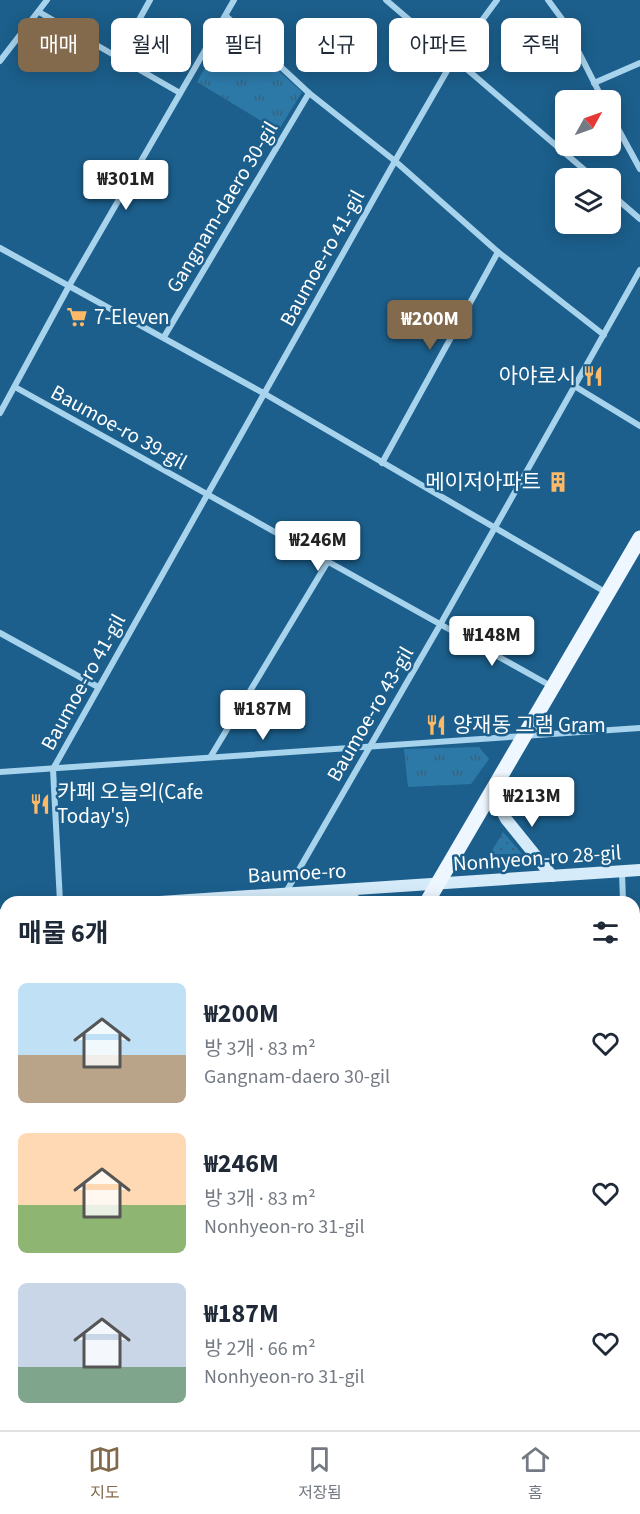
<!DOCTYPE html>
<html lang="ko">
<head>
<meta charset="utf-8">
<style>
  body { margin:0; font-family:"Source Sans 3","Noto Sans KR",sans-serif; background:#f2f2f3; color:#1f2937; height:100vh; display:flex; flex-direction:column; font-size:22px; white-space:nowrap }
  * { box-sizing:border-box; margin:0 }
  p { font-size:20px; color:#747a83 }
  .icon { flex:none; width:33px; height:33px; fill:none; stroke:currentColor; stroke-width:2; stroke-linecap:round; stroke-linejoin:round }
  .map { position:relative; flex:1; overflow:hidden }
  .drawer { position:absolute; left:0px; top:896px; width:640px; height:536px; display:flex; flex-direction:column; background:#fff; border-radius:18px 18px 0 0; box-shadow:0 3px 15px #0003 }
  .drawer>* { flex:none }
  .banner { position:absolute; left:18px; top:18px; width:604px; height:54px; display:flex; gap:12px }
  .needle { width:39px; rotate:50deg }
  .fabs { position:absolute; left:555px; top:90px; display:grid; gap:12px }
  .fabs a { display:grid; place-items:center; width:66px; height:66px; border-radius:9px; background:#fff; box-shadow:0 3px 15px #0003; font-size:30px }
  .price { position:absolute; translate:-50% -51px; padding:0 14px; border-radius:6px; background:#fff; color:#222; font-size:20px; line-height:39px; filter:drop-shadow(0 2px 3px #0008) }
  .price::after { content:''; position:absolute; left:50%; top:36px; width:18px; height:14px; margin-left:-9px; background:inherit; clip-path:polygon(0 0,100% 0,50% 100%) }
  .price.selected { background:#836a4c; color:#fff }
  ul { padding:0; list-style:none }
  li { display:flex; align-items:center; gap:18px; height:150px; padding:0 18px }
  li span { display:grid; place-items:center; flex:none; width:168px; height:120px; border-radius:9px; color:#555 }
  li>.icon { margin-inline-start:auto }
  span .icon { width:72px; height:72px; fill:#fffc; stroke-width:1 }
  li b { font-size:26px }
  h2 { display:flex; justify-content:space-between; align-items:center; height:72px; padding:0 18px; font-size:26px }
  .pill { padding:0 21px; border-radius:9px; background:#fff; box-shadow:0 3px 15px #0003; font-size:21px; line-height:54px }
  .pill.selected { background:#836a4c; color:#fff }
  .dock { display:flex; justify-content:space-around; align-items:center; height:84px; border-top:2px solid #e0e1e3; background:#fff; font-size:16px; color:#747a83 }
  .dock a { display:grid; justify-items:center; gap:3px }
  .dock .selected { color:#836a4c }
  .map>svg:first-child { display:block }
</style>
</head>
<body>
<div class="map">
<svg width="640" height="1430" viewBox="0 0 640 1430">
  <defs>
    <pattern id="grass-dots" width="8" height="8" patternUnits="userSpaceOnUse" patternTransform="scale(1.5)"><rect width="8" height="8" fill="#2c79a8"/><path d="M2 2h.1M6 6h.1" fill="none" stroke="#3c627a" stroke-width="1.8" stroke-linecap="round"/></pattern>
    <pattern id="park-tufts" width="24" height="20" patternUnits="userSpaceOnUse" patternTransform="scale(1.5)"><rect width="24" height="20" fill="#2c79a8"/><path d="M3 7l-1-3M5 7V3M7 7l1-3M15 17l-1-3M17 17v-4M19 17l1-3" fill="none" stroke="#3c627a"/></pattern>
    <pattern id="water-rules" width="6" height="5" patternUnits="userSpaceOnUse" patternTransform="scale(1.5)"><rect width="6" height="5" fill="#5383a1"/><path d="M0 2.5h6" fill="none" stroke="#506a7b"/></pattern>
  </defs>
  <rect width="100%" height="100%" fill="#1c5f8c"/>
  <polygon fill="url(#grass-dots)" points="503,832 522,854 490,854"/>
  <g fill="url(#park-tufts)">
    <polygon points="228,25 302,92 278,131 197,82"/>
    <polygon points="479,747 489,759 471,784 408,787 404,749"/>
    <polygon points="635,1269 640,1270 640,1430 167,1430 170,1425 634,1425"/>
    <polygon points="6,1274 6,1425 94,1425 91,1430 0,1430 0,1275"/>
  </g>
  <g fill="url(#water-rules)" stroke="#9bd0ef" stroke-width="1.5">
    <polygon points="634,1397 640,1398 640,1426 635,1425"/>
    <polygon points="6,1414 6,1425 91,1425 59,1430 0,1430 0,1415"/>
  </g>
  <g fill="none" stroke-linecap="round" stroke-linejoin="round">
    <g stroke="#a8d3ed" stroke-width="6">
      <polyline points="386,0 594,178"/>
      <polyline points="548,0 562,19 603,100"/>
      <polyline points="39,12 180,93"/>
      <polyline points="226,16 309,93 395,161 498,252 604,335"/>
      <polyline points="119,56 150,0"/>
      <polyline points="0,61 47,0"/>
      <polyline points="594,83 640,63"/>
      <polyline points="610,114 640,169"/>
      <polyline points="610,193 640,219"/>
      <polyline points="0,248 265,394 607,593"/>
      <polyline points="164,337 309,93"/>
      <polyline points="15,387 551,686"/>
      <polyline points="576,387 640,426"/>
      <polyline points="0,413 69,286 234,0"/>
      <polyline points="382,463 498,252"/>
      <polyline points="0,633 98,687"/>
      <polyline points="211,756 327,563"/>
      <polyline points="0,772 640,728"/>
      <polyline points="622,872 623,902"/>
      <polyline points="286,892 440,625 640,270"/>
      <polyline points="60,902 53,769 395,161 455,57 497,0"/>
      <polyline points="634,981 640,980"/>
      <polyline points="0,1036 6,1035"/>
      <polyline points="634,1136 640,1137"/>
    </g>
    <g stroke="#d5ebf9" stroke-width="12">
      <polyline points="492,793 506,819 552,876"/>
      <polyline points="339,892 358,902"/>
      <polyline points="160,902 640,870"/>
      <polyline points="0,915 6,914"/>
      <polyline points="634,1243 640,1245"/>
      <polyline points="0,1256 6,1256"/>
    </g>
    <g stroke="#eef7ff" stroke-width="15">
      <polyline points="427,902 640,538"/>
      <polyline points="124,1430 127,1425"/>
    </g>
  </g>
  <defs>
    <g id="supermarket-bare" transform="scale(1.62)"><path d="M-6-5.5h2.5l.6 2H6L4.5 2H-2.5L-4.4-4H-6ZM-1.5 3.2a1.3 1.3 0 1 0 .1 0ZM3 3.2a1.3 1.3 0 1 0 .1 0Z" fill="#feb966" stroke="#1c5f8c" stroke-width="2.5" paint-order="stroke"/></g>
    <g id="restaurant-bare" transform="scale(1.62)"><path d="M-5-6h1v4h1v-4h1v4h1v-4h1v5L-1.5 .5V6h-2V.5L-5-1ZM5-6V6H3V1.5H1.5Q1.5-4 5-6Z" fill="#feb966" stroke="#1c5f8c" stroke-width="2.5" paint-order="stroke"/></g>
    <g id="building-bare" transform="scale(1.62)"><path d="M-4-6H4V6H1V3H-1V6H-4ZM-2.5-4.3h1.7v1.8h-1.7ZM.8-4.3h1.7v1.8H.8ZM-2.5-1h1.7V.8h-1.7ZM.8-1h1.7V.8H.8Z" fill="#feb966" stroke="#1c5f8c" stroke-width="2.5" paint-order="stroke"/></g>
  </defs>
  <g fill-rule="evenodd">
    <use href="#supermarket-bare" x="77" y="317"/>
    <use href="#restaurant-bare" x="593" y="376"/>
    <use href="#building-bare" x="558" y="482"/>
    <use href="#restaurant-bare" x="436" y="725"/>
    <use href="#restaurant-bare" x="40" y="804"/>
  </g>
  <g text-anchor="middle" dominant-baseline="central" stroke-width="5" stroke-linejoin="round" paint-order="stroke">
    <g font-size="21" fill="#fff" stroke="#1c5f8c">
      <text transform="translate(222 207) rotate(-59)">Gangnam-daero 30-gil</text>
      <text transform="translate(322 258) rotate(-61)">Baumoe-ro 41-gil</text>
      <text transform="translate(119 427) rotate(29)">Baumoe-ro 39-gil</text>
      <text transform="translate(83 682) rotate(-61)">Baumoe-ro 41-gil</text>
      <text transform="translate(370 714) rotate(-60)">Baumoe-ro 43-gil</text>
      <text transform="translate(537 858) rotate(-4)">Nonhyeon-ro 28-gil</text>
      <text transform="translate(297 873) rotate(-3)">Baumoe-ro</text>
    </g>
    <g font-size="21" fill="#fff" stroke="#1c5f8c" text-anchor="start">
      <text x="94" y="317">7-Eleven</text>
      <text x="576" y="376" text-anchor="end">아야로시</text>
      <text x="541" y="482" text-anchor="end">메이저아파트</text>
      <text x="453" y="725">양재동 그램 Gram</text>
      <text x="57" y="792">카페 오늘의(Cafe<tspan x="57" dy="24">Today's)</tspan></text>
    </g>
  </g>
</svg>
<div class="fabs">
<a><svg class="needle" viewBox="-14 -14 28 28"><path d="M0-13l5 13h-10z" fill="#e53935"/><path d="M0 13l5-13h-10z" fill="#747a83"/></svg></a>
<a><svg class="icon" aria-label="layers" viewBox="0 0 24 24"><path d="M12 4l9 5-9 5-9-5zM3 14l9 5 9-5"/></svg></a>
</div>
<b class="price" style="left:126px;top:211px">₩301M</b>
<b class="price selected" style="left:430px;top:351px">₩200M</b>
<b class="price" style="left:318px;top:572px">₩246M</b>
<b class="price" style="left:492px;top:667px">₩148M</b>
<b class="price" style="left:263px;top:741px">₩187M</b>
<b class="price" style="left:532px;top:828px">₩213M</b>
<div class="banner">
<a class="pill selected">매매</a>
<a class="pill">월세</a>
<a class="pill">필터</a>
<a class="pill">신규</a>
<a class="pill">아파트</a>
<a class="pill">주택</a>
</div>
<section class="drawer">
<h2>매물 6개<svg class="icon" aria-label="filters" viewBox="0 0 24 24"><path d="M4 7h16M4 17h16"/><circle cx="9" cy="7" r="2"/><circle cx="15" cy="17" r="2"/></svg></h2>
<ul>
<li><span style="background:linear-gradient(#bfe0f5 60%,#b9a48a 0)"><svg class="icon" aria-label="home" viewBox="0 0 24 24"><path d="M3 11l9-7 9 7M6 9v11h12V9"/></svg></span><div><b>₩200M</b><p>방 3개 · 83 m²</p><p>Gangnam-daero 30-gil</p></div><svg class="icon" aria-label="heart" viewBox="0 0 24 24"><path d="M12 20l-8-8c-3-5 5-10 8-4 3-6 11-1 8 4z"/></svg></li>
<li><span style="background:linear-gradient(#ffd9b3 60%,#8fb573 0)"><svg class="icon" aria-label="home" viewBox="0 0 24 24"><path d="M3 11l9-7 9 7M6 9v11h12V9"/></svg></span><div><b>₩246M</b><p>방 3개 · 83 m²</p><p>Nonhyeon-ro 31-gil</p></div><svg class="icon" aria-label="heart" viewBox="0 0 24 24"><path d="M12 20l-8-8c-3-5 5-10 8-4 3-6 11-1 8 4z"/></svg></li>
<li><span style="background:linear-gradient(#c9d6e8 70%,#7fa58c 0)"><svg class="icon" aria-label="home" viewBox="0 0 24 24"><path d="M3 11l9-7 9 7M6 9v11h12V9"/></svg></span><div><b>₩187M</b><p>방 2개 · 66 m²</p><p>Nonhyeon-ro 31-gil</p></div><svg class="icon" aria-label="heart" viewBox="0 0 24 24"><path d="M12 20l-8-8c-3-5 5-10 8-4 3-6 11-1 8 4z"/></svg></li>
</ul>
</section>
</div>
<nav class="dock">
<a class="selected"><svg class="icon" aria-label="map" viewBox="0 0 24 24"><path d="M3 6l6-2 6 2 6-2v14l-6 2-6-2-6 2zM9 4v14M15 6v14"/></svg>지도</a>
<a><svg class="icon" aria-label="saved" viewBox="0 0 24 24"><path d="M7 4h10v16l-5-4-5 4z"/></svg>저장됨</a>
<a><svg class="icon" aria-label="home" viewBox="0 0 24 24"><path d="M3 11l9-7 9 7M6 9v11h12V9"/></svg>홈</a>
</nav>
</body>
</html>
